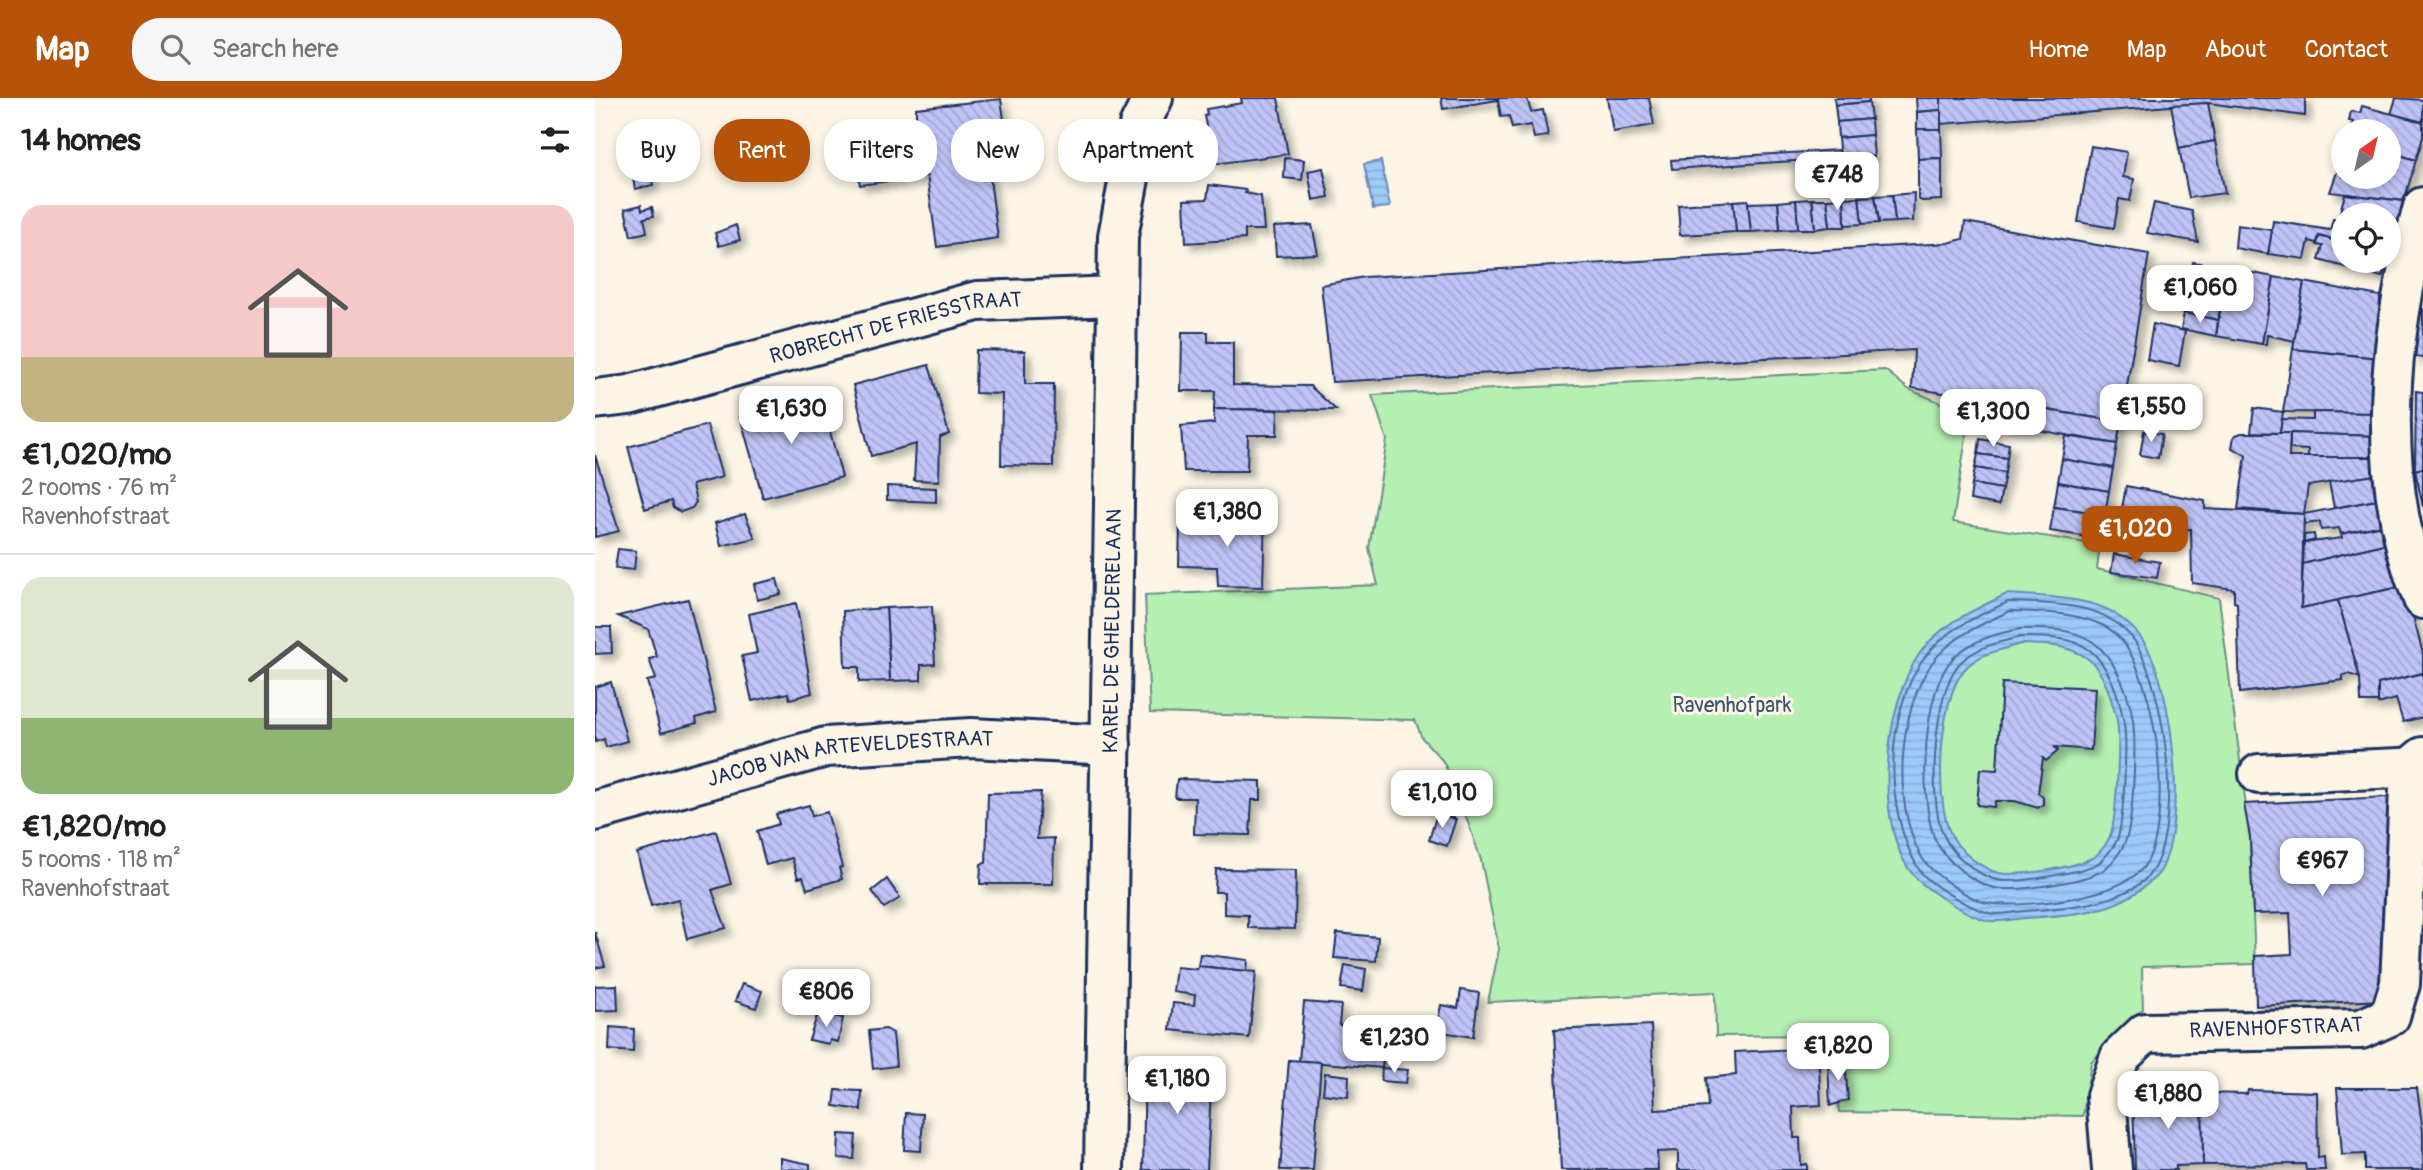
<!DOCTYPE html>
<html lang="en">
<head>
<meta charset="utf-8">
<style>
  body { margin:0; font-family:Pangolin,sans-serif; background:#f6f6f6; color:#202124; height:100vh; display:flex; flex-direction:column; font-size:26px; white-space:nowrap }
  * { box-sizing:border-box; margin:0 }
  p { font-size:23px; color:#757577 }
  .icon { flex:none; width:38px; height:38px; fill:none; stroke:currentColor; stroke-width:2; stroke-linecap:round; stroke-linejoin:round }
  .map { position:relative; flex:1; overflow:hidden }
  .side { display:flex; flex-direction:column; background:#fff; width:595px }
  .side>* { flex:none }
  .banner { position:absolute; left:21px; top:21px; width:665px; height:63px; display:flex; gap:14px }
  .needle { width:46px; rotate:34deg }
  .controls { position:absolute; left:1736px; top:21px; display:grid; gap:14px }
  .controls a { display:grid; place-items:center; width:70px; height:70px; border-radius:50%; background:#fff; box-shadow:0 4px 10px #0003; font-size:35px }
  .price { position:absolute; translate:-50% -60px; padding:0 16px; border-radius:14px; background:#fff; color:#222; font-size:23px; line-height:46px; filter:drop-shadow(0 2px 4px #0008) }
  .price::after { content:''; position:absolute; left:50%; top:42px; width:21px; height:16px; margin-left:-10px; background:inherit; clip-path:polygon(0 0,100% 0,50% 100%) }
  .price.current { background:#b45309; color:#fff }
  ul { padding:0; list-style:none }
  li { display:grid; align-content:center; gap:14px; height:371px; padding:0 21px }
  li+li { border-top:2px solid #e0e0e0 }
  li span { display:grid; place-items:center; height:217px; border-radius:21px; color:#555 }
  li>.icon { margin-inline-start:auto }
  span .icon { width:126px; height:126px; fill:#fffc; stroke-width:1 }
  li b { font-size:30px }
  h2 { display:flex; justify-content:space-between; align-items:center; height:84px; padding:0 21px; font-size:30px }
  .pill { padding:0 24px; border-radius:28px; background:#fff; box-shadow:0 4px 10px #0003; font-size:24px; line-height:63px }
  .pill.current { background:#b45309; color:#fff }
  header { display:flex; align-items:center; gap:42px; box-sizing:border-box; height:98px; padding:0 35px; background:#b45309; color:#fff }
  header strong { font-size:33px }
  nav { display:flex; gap:38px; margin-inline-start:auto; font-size:24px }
  .search { width:490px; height:63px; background:#f6f6f6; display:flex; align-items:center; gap:18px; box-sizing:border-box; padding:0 24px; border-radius:28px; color:#757577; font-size:26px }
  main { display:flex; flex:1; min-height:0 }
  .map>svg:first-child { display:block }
</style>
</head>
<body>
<header>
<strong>Map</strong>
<div class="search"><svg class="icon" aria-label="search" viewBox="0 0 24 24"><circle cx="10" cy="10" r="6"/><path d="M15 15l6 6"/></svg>Search here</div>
<nav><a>Home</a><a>Map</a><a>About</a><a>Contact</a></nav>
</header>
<main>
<section class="side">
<h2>14 homes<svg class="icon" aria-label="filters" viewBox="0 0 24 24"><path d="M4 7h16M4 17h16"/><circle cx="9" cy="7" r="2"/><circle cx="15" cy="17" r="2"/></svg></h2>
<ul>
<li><span style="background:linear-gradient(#f6c9c9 70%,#c2b280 0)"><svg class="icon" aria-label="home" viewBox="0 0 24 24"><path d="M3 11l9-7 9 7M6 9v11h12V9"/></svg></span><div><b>€1,020/mo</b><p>2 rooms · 76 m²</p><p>Ravenhofstraat</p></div></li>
<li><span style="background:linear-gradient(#dfe7d0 65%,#8fb573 0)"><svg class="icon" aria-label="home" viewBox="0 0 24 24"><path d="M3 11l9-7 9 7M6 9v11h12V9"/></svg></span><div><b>€1,820/mo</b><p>5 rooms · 118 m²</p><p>Ravenhofstraat</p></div></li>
</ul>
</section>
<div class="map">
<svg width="1828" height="1072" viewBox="0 0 1828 1072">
  <defs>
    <pattern id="water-rules" width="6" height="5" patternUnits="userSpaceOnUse" patternTransform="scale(1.75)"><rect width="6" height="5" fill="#9dc9f7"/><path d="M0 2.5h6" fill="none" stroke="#87add6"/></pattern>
    <pattern id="building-back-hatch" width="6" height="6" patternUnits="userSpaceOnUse" patternTransform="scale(1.75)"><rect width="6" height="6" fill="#bfc3f5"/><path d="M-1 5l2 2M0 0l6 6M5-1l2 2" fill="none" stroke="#a4a8d4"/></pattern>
    <filter id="shadow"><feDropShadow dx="6" dy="6" stdDeviation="3.5" flood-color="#0004"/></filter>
  </defs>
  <rect width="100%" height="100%" fill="#fcf5e5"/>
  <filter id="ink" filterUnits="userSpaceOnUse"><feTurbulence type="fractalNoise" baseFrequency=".0143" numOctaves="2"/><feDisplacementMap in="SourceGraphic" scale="14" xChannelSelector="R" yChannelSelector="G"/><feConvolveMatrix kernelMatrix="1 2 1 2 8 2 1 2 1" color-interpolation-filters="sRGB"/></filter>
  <g filter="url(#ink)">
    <polygon fill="#b6efb2" stroke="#688f88" stroke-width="2" points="1290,272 1313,291 1368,314 1373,327 1358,424 1505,447 1502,471 1624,500 1655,739 1660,866 1547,869 1548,911 1496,964 1488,1018 1244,1014 1235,937 1121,938 1120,894 893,904 904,851 886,762 859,684 847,662 827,640 820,622 555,615 550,497 783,487 774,450 792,342 777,297"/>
    <g fill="url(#water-rules)" stroke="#698bba" stroke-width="2" fill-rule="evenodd">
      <polygon points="786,63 795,109 778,111 769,66"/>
      <path d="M 1412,496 C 1440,498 1497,499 1520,516 C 1529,522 1541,532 1547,541 C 1579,587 1592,722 1566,772 C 1563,778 1556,783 1551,787 C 1518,816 1473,817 1431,820 C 1420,821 1406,824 1395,823 C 1376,820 1335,794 1322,781 C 1276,734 1289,604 1325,555 C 1345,526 1381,511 1412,496 ZM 1426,546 C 1451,547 1471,546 1492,560 C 1509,572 1517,603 1522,622 C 1525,639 1522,722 1515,738 C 1513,744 1504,756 1499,759 C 1479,770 1433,776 1411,776 C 1389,775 1362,752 1354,732 C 1340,696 1344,602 1369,572 C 1383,555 1406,552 1426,546 Z"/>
    </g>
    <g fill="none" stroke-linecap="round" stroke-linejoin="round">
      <g stroke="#4f6d9b" stroke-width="2">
        <path d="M 1413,504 C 1442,505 1492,505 1516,522 C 1524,527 1538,538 1542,547 C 1570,597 1586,716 1560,768 C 1542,806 1467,810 1430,813 C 1419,814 1404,818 1394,815 C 1375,810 1332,786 1323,770 C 1289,711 1289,615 1330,559 C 1350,532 1384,517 1413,504 Z"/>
        <path d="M 1415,513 C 1446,514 1480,514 1509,528 C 1562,553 1579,717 1552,764 C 1533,799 1435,809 1399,806 C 1378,805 1336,776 1326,758 C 1297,706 1303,613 1337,565 C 1355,540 1388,525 1415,513 Z"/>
        <path d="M 1426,531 C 1453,531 1485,529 1506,551 C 1523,568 1535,599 1538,623 C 1541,646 1539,724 1530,744 C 1527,752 1518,764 1511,770 C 1497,783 1429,792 1408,791 C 1382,790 1349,763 1339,739 C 1324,699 1327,591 1359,559 C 1377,542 1402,535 1426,531 Z"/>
        <path d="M 1426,539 C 1451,540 1483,537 1501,558 C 1516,575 1524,599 1528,620 C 1533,639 1529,725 1522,742 C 1519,748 1511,758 1506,763 C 1494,774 1426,784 1408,783 C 1385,781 1357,757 1348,736 C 1333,701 1338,595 1364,566 C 1380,549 1404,544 1426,539 Z"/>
      </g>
    </g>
    <g fill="url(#building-back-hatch)" stroke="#1b2f5e" stroke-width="2" filter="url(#shadow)">
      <polygon points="646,0 683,0 693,56 619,66 609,18 612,17 611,11 647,5"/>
      <polygon points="846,0 932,0 936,14 948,12 953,38 939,40 936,27 917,30 914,18 906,19 903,2 848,11"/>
      <polygon points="1012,0 1054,0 1059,27 1018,34"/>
      <polygon points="1239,0 1274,0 1274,4 1240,7"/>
      <polygon points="1321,0 1346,0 1346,12 1322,14"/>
      <polygon points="1346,0 1710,0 1710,18 1613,5 1346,26"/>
      <polygon points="1801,0 1828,2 1828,24 1796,16"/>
      <polygon points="406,1 411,35 389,38 403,140 342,149 332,78 265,87 256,29 321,20 321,10"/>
      <polygon points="1274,4 1276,21 1242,24 1240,7"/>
      <polygon points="1613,5 1620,43 1584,50 1576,7"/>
      <polygon points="1767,8 1828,24 1828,39 1821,62 1794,54 1794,33 1755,33 1759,24 1754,23 1756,13 1765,15"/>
      <polygon points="1346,12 1346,31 1322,31 1322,14"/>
      <polygon points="1276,21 1277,37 1243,40 1242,24"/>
      <polygon points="1322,31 1346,31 1347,60 1323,61"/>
      <polygon points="1277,37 1279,58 1245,60 1243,40"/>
      <polygon points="1620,43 1630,95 1594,100 1584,50"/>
      <polygon points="1496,48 1532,54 1528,79 1539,81 1535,103 1524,101 1519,130 1483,124"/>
      <polygon points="1244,52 1245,60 1077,71 1076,62"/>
      <polygon points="1794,54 1821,62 1809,103 1735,94 1748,57 1748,79 1794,79"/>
      <polygon points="690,60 709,62 707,82 689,80"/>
      <polygon points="1347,60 1347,102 1327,103 1323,101 1323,61"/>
      <polygon points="728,70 734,99 718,102 713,73"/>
      <polygon points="55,71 58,87 40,91 37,75"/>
      <polygon points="614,87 651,92 650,95 666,98 669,132 650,132 650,141 591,145 589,102 612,101"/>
      <polygon points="1319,95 1318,123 1300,124 1297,97"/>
      <polygon points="1750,96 1809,103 1794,157 1794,117 1752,117 1745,114"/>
      <polygon points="1297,97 1300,124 1284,125 1280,98"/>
      <polygon points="1280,98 1284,125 1267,126 1264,99"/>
      <polygon points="1264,99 1267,126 1250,127 1249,100"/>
      <polygon points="1249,100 1250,129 1235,129 1232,101"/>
      <polygon points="1217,101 1232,101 1235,129 1220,131"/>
      <polygon points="1217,101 1220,131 1203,131 1201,102"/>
      <polygon points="1153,102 1156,134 1141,134 1138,103"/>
      <polygon points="1201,102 1203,131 1185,132 1183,104"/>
      <polygon points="1138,103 1141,134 1085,137 1083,107"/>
      <polygon points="1183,104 1185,132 1156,134 1153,105"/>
      <polygon points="1559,105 1597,113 1603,144 1552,135"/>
      <polygon points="46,107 47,112 57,109 59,118 49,120 52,134 36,138 30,111"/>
      <polygon points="1738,121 1748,124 1748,145 1724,138 1722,145 1714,143 1710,161 1673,156 1678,123 1735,132"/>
      <polygon points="1370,124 1554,156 1526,324 1317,290 1319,252 737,284 726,187 769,179 1353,145 1368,141"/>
      <polygon points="141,127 145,142 124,148 120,135"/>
      <polygon points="717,127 723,156 681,158 679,129"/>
      <polygon points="1642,127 1677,132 1673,156 1640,150"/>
      <polygon points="1724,138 1748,145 1748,163 1792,163 1787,179 1724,162 1728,148 1722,147"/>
      <polygon points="1598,164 1632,170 1629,189 1595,183"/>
      <polygon points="1632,170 1679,179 1667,246 1621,238"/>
      <polygon points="1679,179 1709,184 1700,243 1672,237 1671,246 1667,246"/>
      <polygon points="1595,183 1629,189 1626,205 1592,199"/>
      <polygon points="1709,184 1785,198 1783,260 1698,251"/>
      <polygon points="1592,199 1626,205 1623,222 1589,215"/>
      <polygon points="1825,210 1828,211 1828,260 1820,259"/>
      <polygon points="1589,215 1623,222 1621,238 1586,231"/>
      <polygon points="1558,226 1590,233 1584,268 1552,262"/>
      <polygon points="587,234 613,234 613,244 638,244 638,287 715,288 741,312 619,311 620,293 586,293"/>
      <polygon points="1698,251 1783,260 1781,315 1688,314"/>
      <polygon points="381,252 430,253 430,286 459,286 458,368 406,367 407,296 380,295"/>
      <polygon points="334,267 354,336 345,339 344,383 319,382 321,346 276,358 258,287"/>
      <polygon points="1821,293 1828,294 1828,370 1820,372"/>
      <polygon points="225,296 247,379 168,400 145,318"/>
      <polygon points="1384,301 1526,324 1522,346 1380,321"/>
      <polygon points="1659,310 1688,314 1685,335 1656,334"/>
      <polygon points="619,311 683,312 682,337 653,337 652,373 589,373 586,328 619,325"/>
      <polygon points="1718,314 1781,315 1781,338 1685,335 1687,321 1718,322"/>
      <polygon points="112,327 127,379 97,387 101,404 97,410 86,414 78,410 76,403 50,411 33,349"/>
      <polygon points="1549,333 1567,336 1563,360 1545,357"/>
      <polygon points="1646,335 1695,335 1694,359 1780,359 1780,377 1713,388 1709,416 1643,411 1651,357 1637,350 1639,338"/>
      <polygon points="1695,335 1781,338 1780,359 1713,359 1713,352 1695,351"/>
      <polygon points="1471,338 1522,346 1518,370 1467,361"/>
      <polygon points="1385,341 1414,346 1412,360 1383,356"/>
      <polygon points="1383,356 1412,360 1410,375 1380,370"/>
      <polygon points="0,357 24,433 0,439"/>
      <polygon points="1467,361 1518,370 1514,393 1463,384"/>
      <polygon points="1380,370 1410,375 1407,391 1377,386"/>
      <polygon points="1828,370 1828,409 1820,372"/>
      <polygon points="1780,377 1787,401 1739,410 1734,384"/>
      <polygon points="1463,384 1514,393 1510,416 1459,409"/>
      <polygon points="1377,386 1407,391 1404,407 1375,402"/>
      <polygon points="292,388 341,390 341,404 292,402"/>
      <polygon points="1531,388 1610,403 1610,411 1709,416 1706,510 1743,502 1765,580 1754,576 1748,577 1748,582 1645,595 1642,505 1639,504 1639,491 1597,485 1596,431 1580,432 1579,427 1554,427 1554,423 1525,422"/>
      <polygon points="1787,401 1792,426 1746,436 1744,430 1726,432 1725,424 1709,426 1709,416"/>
      <polygon points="1459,409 1510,416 1506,441 1455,433"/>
      <polygon points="646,415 670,416 668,489 623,488 622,469 584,468 585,425 645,425"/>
      <polygon points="150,416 160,440 126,448 120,425"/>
      <polygon points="1792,426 1797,444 1708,466 1709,445 1747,440 1746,436"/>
      <polygon points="1719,436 1720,442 1709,445 1709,437"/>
      <polygon points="1797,444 1810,488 1706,510 1708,466"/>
      <polygon points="23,451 41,453 39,472 20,470"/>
      <polygon points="1519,456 1565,464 1562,480 1516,474"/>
      <polygon points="182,481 186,496 162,502 159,486"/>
      <polygon points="1810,488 1828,556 1828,575 1783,586 1783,604 1766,604 1765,580 1743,502"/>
      <polygon points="93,501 121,614 101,620 102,625 66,635 52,583 61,581 54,561 62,559 53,531 23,518"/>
      <polygon points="201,505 217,595 195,601 193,595 157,603 147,558 162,555 154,516"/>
      <polygon points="337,508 340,566 326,567 326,582 295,583 291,510"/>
      <polygon points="291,510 295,583 264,584 264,569 250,569 248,513"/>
      <polygon points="0,529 16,529 17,555 0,556"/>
      <polygon points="1828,575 1828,619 1808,624 1801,601 1783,606 1783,586"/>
      <polygon points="16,584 32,643 11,649 9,641 0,644 0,589"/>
      <polygon points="1407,585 1500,590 1496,652 1460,649 1463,653 1451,663 1448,660 1443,695 1448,699 1448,706 1443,710 1420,703 1400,703 1399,709 1382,707 1385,671 1402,672"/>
      <polygon points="582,681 666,683 666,702 657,702 655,737 599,736 600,700 580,700"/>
      <polygon points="446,694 442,741 459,740 458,786 385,786 386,766 391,765 393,695"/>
      <polygon points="1793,699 1789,902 1661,908 1660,858 1697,856 1695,815 1658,816 1655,739 1649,706"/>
      <polygon points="214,707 217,718 232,714 247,769 244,770 247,781 212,791 208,779 203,780 197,760 171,767 162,733 184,726 181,716"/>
      <polygon points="842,716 861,721 852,748 834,742"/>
      <polygon points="121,733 136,786 117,792 131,830 92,841 83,801 56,808 42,755"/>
      <polygon points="621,771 701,772 700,831 653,830 653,817 629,816 629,794 620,794"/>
      <polygon points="292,781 305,800 289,810 277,793"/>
      <polygon points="0,834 10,868 0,870"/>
      <polygon points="742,835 783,839 781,863 739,860"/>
      <polygon points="605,856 653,862 652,873 603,868"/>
      <polygon points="750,867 771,871 768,893 746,890"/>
      <polygon points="603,868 661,874 654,940 575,932 578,905 599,907 600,897 578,894 581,869 602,871"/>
      <polygon points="147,886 167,893 161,910 140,903"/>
      <polygon points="22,887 23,912 0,913 0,888"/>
      <polygon points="866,892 884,895 878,939 841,933 846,907 863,910"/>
      <polygon points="709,904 746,907 744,927 760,932 759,939 790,942 787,970 704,963"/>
      <polygon points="223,915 248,920 243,944 235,942 234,946 214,942"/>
      <polygon points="1056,927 1060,1012 1113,1009 1111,980 1141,977 1140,954 1223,950 1226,1007 1198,1009 1199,1040 1205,1040 1206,1067 1212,1066 1212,1072 1083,1072 1083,1053 1062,1054 1063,1072 966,1072 959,932"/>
      <polygon points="15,929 39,931 38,954 14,952"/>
      <polygon points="291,931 298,935 301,968 278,971 274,933"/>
      <polygon points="694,962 726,964 718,1072 685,1072"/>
      <polygon points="550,964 596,964 617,970 612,1072 548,1072"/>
      <polygon points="1250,964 1253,1002 1235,1008 1233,966"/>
      <polygon points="787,970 813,972 811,985 786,983"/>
      <polygon points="730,975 754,978 753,999 728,996"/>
      <polygon points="1742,990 1822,990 1828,1034 1828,1072 1770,1072 1770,1056 1747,1057"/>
      <polygon points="241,992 267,993 266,1012 239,1008"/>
      <polygon points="1653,992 1722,994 1723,1060 1729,1059 1730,1072 1711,1072 1710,1066 1608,1067 1607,995 1652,996"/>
      <polygon points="1607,994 1608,1067 1581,1068 1581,1072 1540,1072 1538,998"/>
      <polygon points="311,1015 328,1016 326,1053 309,1052"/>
      <polygon points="244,1036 261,1037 259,1061 243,1060"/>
      <polygon points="185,1060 215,1066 215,1072 185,1071"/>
    </g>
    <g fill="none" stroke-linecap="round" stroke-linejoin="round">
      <g stroke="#1b2f5e" stroke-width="44">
        <g id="street">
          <path d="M 1828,109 C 1793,235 1778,376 1828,501"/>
          <path id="s1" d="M 0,301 L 34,297 L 382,203 L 522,198"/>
          <polyline points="1664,676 1828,669"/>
          <path id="s2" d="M 0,713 L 231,649 L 376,640 L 516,647"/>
          <path id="s3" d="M 509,1072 L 523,138 L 544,28 L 558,0"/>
          <polyline points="1517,1072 1511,998 1525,959 1550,935 1766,931 1795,918 1805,886 1815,670 1828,659"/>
        </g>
      </g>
      <use href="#street" stroke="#fcf5e5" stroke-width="38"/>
    </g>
  </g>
  <g text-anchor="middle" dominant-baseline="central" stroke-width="6" stroke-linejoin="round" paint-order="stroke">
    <g font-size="21" fill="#1b2f5e" stroke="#fcf5e5">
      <text stroke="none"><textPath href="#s1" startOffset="310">ROBRECHT DE FRIESSTRAAT</textPath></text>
      <text stroke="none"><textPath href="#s3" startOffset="539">KAREL DE GHELDERELAAN</textPath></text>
      <text stroke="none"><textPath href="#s2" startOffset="262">JACOB VAN ARTEVELDESTRAAT</textPath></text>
      <text transform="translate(1681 930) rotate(-2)">RAVENHOFSTRAAT</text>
    </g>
    <g font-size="21" fill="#3a556f" stroke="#fcf5e5">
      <text x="1137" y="607">Ravenhofpark</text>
    </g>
  </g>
</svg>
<div class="controls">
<a><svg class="needle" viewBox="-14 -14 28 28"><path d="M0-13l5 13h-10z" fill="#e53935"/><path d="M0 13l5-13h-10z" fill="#757577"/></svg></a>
<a><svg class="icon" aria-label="locate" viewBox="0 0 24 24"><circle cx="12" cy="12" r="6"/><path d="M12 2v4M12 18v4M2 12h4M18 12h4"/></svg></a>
</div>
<b class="price" style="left:1242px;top:114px">€748</b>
<b class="price" style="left:1605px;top:227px">€1,060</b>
<b class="price" style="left:1556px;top:346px">€1,550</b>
<b class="price" style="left:196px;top:348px">€1,630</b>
<b class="price" style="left:1398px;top:351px">€1,300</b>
<b class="price" style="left:632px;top:451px">€1,380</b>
<b class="price current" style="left:1540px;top:468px">€1,020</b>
<b class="price" style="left:847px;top:732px">€1,010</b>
<b class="price" style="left:1727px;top:800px">€967</b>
<b class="price" style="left:231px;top:931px">€806</b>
<b class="price" style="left:799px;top:977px">€1,230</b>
<b class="price" style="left:1243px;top:985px">€1,820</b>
<b class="price" style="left:582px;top:1018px">€1,180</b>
<b class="price" style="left:1573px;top:1033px">€1,880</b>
<div class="banner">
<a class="pill">Buy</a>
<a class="pill current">Rent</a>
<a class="pill">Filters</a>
<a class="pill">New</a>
<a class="pill">Apartment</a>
</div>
</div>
</main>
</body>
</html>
